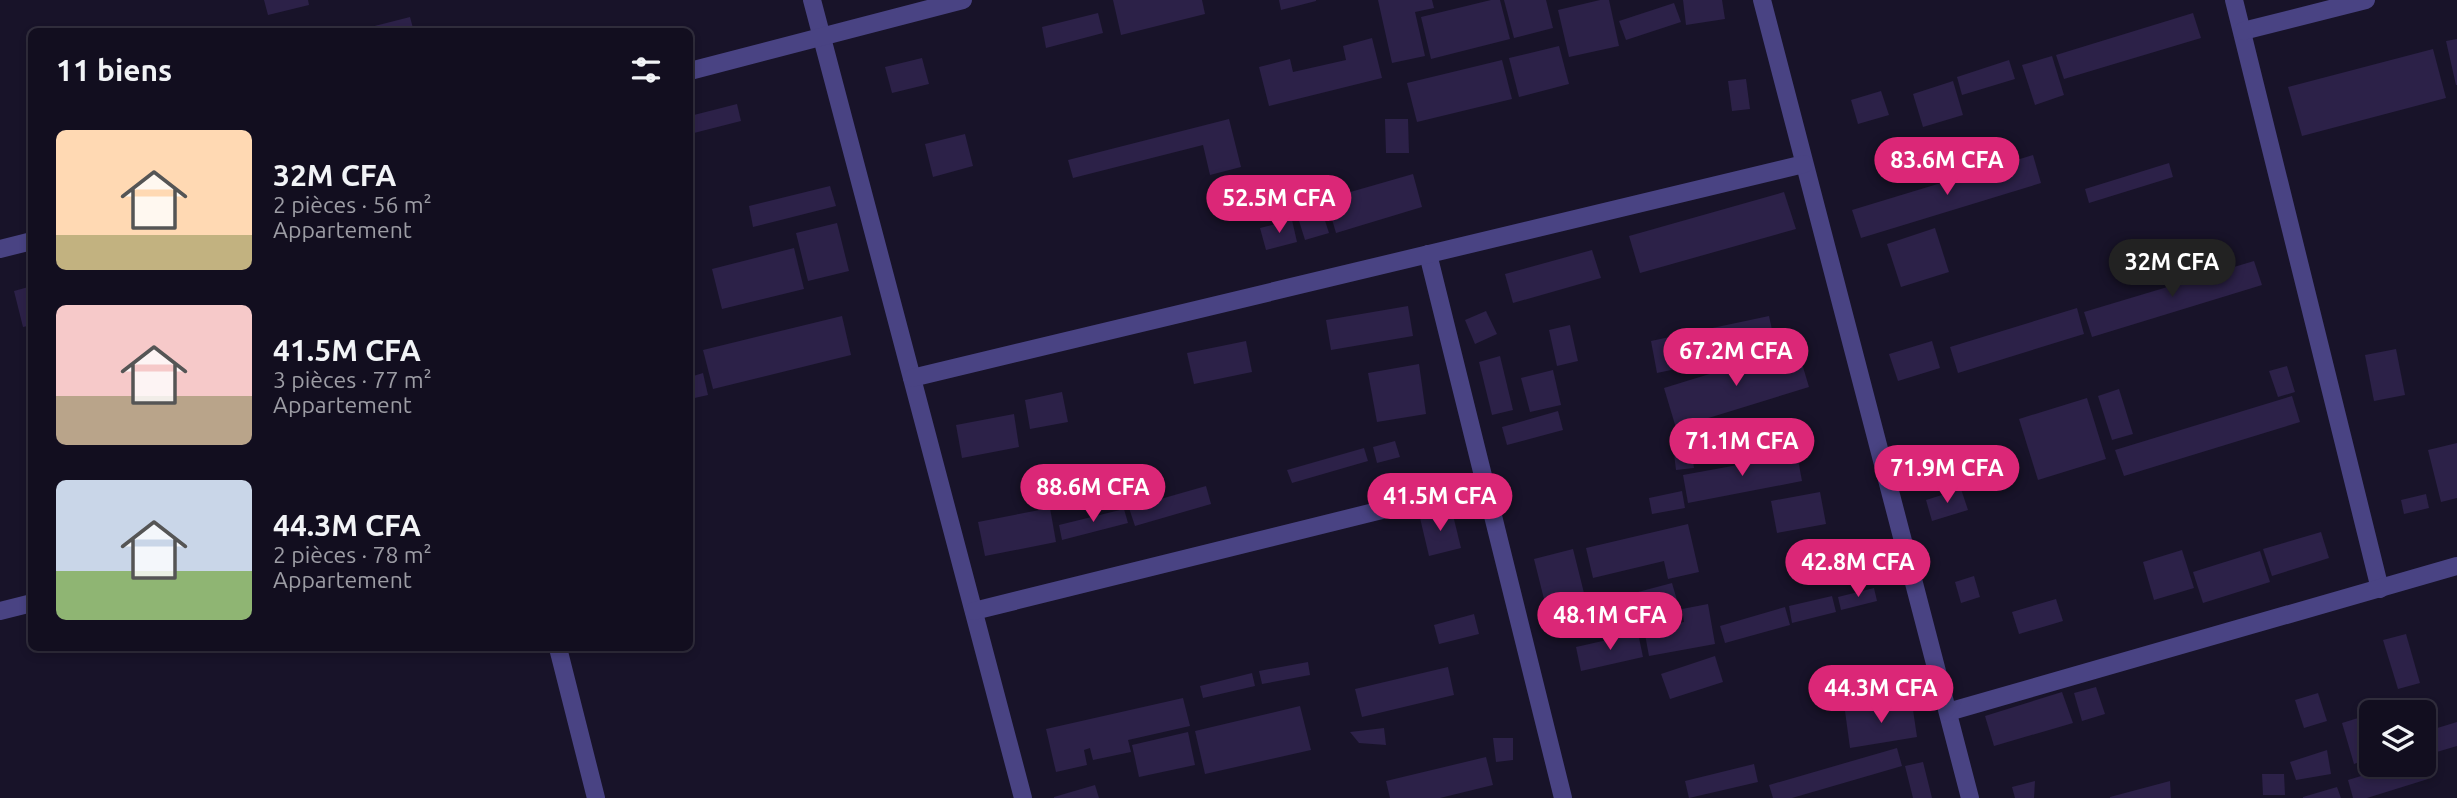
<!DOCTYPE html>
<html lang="fr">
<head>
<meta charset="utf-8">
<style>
  body { margin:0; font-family:Ubuntu,sans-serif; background:#1f1c2c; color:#f1f3f6; height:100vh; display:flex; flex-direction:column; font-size:26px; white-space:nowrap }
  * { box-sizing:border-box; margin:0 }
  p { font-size:23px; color:#9c9ca4 }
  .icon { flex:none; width:38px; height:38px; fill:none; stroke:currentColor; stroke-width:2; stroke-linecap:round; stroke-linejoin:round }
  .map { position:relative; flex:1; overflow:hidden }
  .details { position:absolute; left:28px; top:28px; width:665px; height:623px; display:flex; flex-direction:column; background:#120e1f; border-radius:10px; box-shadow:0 4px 10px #0003,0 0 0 2px #312e3d }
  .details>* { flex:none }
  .tools { position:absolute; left:2359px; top:700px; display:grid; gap:14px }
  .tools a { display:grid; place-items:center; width:77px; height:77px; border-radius:10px; background:#120e1f; box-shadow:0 4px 10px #0003,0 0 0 2px #312e3d; font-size:35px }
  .price { position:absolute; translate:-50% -60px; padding:0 16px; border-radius:24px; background:#db2777; color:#fff; font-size:23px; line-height:46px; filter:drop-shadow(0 2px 4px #0008) }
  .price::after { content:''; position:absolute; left:50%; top:42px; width:21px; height:16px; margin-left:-10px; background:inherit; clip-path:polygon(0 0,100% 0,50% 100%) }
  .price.active { background:#222; color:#fff }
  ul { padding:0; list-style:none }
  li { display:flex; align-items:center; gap:21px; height:175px; padding:0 28px }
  li span { display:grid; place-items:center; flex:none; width:196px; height:140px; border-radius:10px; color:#555 }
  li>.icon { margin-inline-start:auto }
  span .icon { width:84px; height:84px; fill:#fffc; stroke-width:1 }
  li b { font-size:30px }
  h2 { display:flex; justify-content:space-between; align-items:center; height:84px; padding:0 28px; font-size:30px }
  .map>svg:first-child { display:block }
</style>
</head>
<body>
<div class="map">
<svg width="2457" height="798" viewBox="0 0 2457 798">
  <rect width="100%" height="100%" fill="#181329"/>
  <g fill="#2c2148">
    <polygon points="264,0 308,0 309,5 268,15"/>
    <polygon points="1113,0 1202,0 1205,14 1121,35"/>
    <polygon points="1279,0 1316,0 1316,1 1281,10"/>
    <polygon points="1378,0 1432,0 1434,8 1415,12 1425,56 1392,63"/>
    <polygon points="1491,0 1500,0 1510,39 1431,59 1421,17"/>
    <polygon points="1504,0 1546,0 1553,28 1514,38"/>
    <polygon points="1600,0 1609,0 1619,46 1569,57 1558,10"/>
    <polygon points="1683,0 1722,0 1725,19 1686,25"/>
    <polygon points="1674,3 1681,22 1626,40 1619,21"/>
    <polygon points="1098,13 1103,33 1046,48 1042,27"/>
    <polygon points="2193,13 2201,38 2064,79 2056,55"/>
    <polygon points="410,17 414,32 355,32 355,31"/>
    <polygon points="1372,38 1382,78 1269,106 1259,67 1290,59 1293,72 1346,60 1343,46"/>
    <polygon points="2457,39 2457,85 2456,85 2446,41"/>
    <polygon points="1559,46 1569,84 1519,97 1509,58"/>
    <polygon points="2433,49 2446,98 2302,136 2288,87"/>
    <polygon points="2052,56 2064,95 2035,105 2022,65"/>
    <polygon points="922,58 929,84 892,93 885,67"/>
    <polygon points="1502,60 1512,99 1417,122 1407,83"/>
    <polygon points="2009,60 2015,79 1962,95 1957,77"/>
    <polygon points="1746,79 1750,109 1732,111 1728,81"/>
    <polygon points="1953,81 1963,115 1923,127 1913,94"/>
    <polygon points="1881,91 1889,115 1858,124 1851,100"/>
    <polygon points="737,104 741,121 690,134 690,116"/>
    <polygon points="1229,119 1241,167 1210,175 1203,145 1073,178 1068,160"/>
    <polygon points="1385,119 1408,119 1409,153 1386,153"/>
    <polygon points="965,134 973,166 933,177 925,144"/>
    <polygon points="2033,155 2041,183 1861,238 1852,210"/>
    <polygon points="2169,163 2173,177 2089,203 2085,189"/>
    <polygon points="1413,174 1422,207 1336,233 1326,199"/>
    <polygon points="830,186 836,206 753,227 749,206"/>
    <polygon points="1784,192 1796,229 1640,273 1629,236"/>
    <polygon points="1319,202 1329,233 1305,240 1295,208"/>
    <polygon points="1292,220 1297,242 1266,250 1260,228"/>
    <polygon points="837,223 849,271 808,281 796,233"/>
    <polygon points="1935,228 1949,272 1901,287 1887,244"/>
    <polygon points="794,248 804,289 722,309 712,269"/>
    <polygon points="1592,250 1601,278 1513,303 1505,274"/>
    <polygon points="2254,261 2262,285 2092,337 2084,312"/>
    <polygon points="32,286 32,325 23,327 14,291"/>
    <polygon points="1408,306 1413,336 1331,350 1326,320"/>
    <polygon points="2077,308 2084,334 1958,373 1950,347"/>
    <polygon points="1486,311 1497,334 1475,344 1465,320"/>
    <polygon points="842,316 851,355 713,389 703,350"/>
    <polygon points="1769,316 1776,348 1657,373 1651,341"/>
    <polygon points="1570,325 1578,361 1557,366 1549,330"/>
    <polygon points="1246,341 1252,372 1194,384 1187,353"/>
    <polygon points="1932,341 1940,368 1898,381 1889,354"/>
    <polygon points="1797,347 1809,387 1676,428 1664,388"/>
    <polygon points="2396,349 2405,395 2374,401 2365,355"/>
    <polygon points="1500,356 1513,410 1492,415 1479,362"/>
    <polygon points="1419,364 1426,414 1377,422 1368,373"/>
    <polygon points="2287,366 2295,392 2278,397 2269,371"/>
    <polygon points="1553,370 1561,405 1530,412 1521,378"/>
    <polygon points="703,373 708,395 690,399 690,377"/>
    <polygon points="2119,389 2133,434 2112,440 2098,396"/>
    <polygon points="1062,392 1068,422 1030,429 1025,400"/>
    <polygon points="2292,396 2300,422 2124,476 2115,450"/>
    <polygon points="2087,398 2106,459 2038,480 2019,419"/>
    <polygon points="1558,411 1563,430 1507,445 1502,427"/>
    <polygon points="1014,414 1019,447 962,458 956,425"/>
    <polygon points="1689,434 1694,468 1676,470 1672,437"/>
    <polygon points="1395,441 1400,457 1377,463 1373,447"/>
    <polygon points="2457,443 2457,498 2441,502 2428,450"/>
    <polygon points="1364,448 1368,461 1292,483 1287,470"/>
    <polygon points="1797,454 1802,481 1688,503 1683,475"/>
    <polygon points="1114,464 1120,482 1105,486 1099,468"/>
    <polygon points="1206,486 1211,504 1135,526 1129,508"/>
    <polygon points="1961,489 1968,510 1932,521 1926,500"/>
    <polygon points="1682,491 1685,508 1652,514 1649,498"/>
    <polygon points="1820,492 1826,524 1777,533 1771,501"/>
    <polygon points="2426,494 2429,508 2404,514 2401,500"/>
    <polygon points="1050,508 1056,542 985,556 978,522"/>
    <polygon points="1124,509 1128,523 1062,540 1059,525"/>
    <polygon points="1452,511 1461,548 1429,556 1420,518"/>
    <polygon points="1688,524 1699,572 1668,579 1664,561 1593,578 1586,548"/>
    <polygon points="2321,532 2329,558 2272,576 2263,549"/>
    <polygon points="1573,549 1584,593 1545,603 1534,559"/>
    <polygon points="2182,550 2194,588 2154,600 2143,562"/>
    <polygon points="2260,551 2270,582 2203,603 2193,572"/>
    <polygon points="1974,576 1980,597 1961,603 1955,582"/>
    <polygon points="1672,583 1679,607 1629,620 1623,596"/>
    <polygon points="1874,588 1877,601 1841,610 1838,597"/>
    <polygon points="1832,596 1836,612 1792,623 1789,606"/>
    <polygon points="2056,599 2063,621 2019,634 2012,612"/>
    <polygon points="1708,604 1715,644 1649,656 1644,629 1684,622 1682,609"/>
    <polygon points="1785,607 1790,625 1725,643 1720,626"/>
    <polygon points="1474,614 1479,634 1439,644 1434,625"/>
    <polygon points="1638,633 1643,657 1581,671 1576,647"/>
    <polygon points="2406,634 2420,683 2398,689 2383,640"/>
    <polygon points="1715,656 1723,682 1670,699 1661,674"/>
    <polygon points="1308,662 1310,675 1262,684 1259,671"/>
    <polygon points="1448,667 1454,695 1362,717 1355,689"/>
    <polygon points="1252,673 1255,686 1203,698 1200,686"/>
    <polygon points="2096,687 2105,714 2082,721 2074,693"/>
    <polygon points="2062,692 2073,723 1994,746 1985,716"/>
    <polygon points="2318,693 2327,721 2304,728 2295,700"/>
    <polygon points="1183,698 1190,726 1128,740 1131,752 1093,760 1090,748 1084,750 1087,765 1056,772 1046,729"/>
    <polygon points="1912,703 1917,737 1850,748 1845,711"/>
    <polygon points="1300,706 1311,750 1205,774 1195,731"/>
    <polygon points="2371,714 2371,758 2354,764 2342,723"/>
    <polygon points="2457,722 2457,746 2430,754 2424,732"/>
    <polygon points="1384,728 1386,745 1359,743 1350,732"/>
    <polygon points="1188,732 1195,765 1139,777 1132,745"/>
    <polygon points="1493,738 1513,738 1513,760 1496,762"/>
    <polygon points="1897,748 1902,766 1792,798 1773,798 1769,785"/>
    <polygon points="2327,750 2331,774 2296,780 2290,762"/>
    <polygon points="1486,757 1493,785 1440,798 1390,798 1386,781"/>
    <polygon points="1923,762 1932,798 1913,798 1905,766"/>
    <polygon points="1754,764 1758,782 1689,798 1685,781"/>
    <polygon points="2397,765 2423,765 2428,779 2367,798 2353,798 2348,780"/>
    <polygon points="2262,774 2284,774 2285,795 2263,795"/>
    <polygon points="2035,781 2034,798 2015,798 2012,787"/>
    <polygon points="2170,781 2171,798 2110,798 2110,797"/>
    <polygon points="1095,785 1099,798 1054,798 1054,797"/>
    <polygon points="2337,787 2341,798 2303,798 2303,797"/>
  </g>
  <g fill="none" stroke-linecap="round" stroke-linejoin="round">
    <g stroke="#494383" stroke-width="18">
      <polyline points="812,0 1023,798"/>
      <polyline points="1762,0 1970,798"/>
      <polyline points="2234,0 2380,589"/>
      <polyline points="2243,31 2366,0"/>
      <polyline points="690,71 963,0"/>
      <polyline points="0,249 32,241"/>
      <polyline points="1428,254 1563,798"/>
      <polyline points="912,378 1804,164"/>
      <polyline points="0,611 32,603"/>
      <polyline points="974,611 1487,484"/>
      <polyline points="558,648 596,798"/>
      <polyline points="1948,712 2457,566"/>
    </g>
  </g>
</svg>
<div class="tools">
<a><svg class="icon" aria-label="layers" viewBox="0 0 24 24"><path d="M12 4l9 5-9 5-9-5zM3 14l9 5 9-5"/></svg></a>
</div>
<b class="price" style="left:1947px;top:197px">83.6M CFA</b>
<b class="price" style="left:1279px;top:235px">52.5M CFA</b>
<b class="price active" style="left:2172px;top:299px">32M CFA</b>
<b class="price" style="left:1736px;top:388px">67.2M CFA</b>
<b class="price" style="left:1742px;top:478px">71.1M CFA</b>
<b class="price" style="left:1947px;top:505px">71.9M CFA</b>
<b class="price" style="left:1093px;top:524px">88.6M CFA</b>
<b class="price" style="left:1440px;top:533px">41.5M CFA</b>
<b class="price" style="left:1858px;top:599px">42.8M CFA</b>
<b class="price" style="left:1610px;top:652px">48.1M CFA</b>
<b class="price" style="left:1881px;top:725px">44.3M CFA</b>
<section class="details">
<h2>11 biens<svg class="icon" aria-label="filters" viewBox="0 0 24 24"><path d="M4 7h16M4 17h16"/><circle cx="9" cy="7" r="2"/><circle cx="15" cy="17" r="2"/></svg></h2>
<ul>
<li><span style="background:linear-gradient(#ffd9b3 75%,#c2b280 0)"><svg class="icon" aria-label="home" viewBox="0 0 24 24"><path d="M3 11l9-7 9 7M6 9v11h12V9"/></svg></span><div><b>32M CFA</b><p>2 pièces · 56 m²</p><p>Appartement</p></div></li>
<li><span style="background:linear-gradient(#f6c9c9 65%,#b9a48a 0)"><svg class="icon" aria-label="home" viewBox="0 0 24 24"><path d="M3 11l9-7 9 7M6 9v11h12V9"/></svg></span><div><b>41.5M CFA</b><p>3 pièces · 77 m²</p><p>Appartement</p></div></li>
<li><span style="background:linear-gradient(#c9d6e8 65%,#8fb573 0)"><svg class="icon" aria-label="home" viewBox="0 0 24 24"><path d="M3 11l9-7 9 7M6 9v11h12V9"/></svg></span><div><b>44.3M CFA</b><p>2 pièces · 78 m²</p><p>Appartement</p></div></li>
</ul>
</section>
</div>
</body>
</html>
